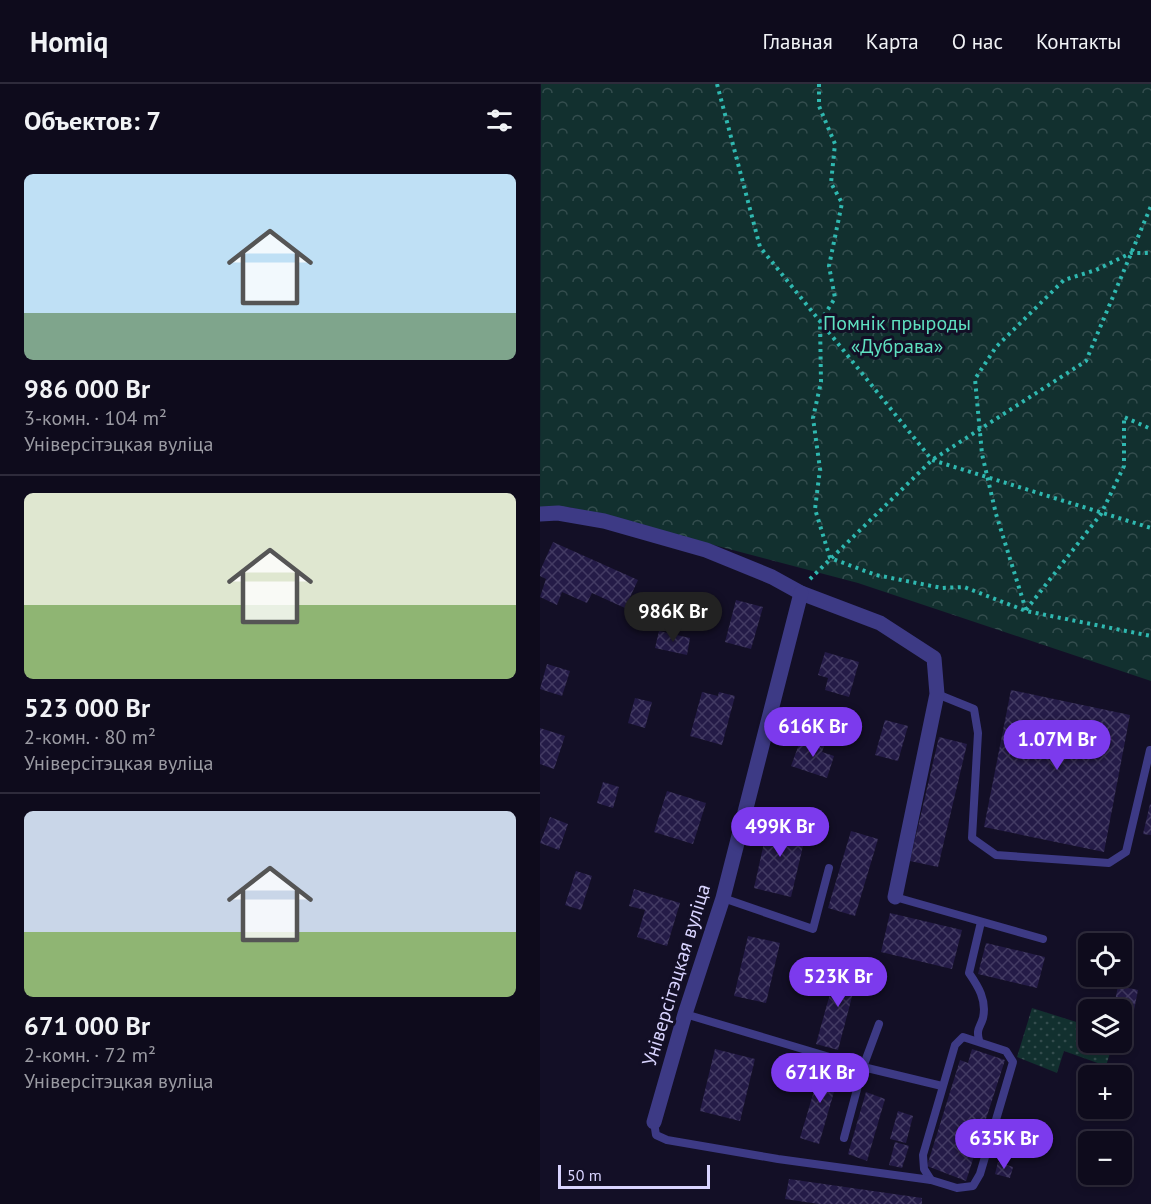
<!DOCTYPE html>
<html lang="ru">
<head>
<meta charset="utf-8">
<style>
  body { margin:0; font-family:"PT Sans",sans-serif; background:#171425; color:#f1f3f6; height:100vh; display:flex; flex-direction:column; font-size:22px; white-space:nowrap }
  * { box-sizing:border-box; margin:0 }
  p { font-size:20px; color:#9b9ba3 }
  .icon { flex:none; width:33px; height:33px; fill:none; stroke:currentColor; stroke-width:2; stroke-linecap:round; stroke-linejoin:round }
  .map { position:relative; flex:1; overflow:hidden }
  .panel { display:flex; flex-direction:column; background:#0e0b1c; width:540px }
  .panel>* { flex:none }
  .fabs { position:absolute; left:538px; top:849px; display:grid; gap:12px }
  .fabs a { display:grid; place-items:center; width:54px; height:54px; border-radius:9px; background:#0e0b1c; box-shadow:0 3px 9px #0003,0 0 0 2px #2e2b3b; font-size:30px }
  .scale { position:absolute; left:18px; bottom:15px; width:152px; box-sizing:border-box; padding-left:6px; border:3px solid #d9d4ff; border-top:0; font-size:16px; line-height:21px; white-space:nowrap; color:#d9d4ff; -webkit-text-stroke:4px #130f26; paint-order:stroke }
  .price { position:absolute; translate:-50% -51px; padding:0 14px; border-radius:21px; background:#7c3aed; color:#fff; font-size:20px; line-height:39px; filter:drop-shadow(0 2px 3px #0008) }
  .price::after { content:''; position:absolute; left:50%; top:36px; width:18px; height:14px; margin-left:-9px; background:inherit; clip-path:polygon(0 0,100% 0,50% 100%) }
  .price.selected { background:#222; color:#fff }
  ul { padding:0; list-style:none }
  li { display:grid; align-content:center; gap:12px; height:318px; padding:0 24px }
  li+li { border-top:2px solid #2e2b3b }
  li span { display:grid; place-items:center; height:186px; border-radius:9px; color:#555 }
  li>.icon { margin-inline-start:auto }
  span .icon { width:108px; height:108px; fill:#fffc; stroke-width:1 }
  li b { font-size:26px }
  h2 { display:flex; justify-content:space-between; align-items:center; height:72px; padding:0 24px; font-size:26px }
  header { display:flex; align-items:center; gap:36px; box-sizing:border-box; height:84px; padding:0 30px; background:#0e0b1c; border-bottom:2px solid #2e2b3b }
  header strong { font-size:28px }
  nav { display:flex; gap:33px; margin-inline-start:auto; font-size:21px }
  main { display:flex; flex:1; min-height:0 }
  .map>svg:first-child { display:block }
</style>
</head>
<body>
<header>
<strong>Homiq</strong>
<nav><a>Главная</a><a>Карта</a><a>О нас</a><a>Контакты</a></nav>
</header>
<main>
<section class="panel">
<h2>Объектов: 7<svg class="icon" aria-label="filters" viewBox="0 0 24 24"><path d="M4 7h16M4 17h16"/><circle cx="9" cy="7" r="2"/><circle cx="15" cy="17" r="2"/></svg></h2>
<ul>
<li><span style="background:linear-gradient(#bfe0f5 75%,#7fa58c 0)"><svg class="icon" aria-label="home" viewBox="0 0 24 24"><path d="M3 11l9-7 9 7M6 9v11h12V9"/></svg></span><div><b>986 000 Br</b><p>3-комн. · 104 m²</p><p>Універсітэцкая вуліца</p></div></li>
<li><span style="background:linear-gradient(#dfe7d0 60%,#8fb573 0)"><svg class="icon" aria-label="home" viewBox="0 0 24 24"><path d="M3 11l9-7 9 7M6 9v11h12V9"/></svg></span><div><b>523 000 Br</b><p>2-комн. · 80 m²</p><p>Універсітэцкая вуліца</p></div></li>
<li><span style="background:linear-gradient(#c9d6e8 65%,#8fb573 0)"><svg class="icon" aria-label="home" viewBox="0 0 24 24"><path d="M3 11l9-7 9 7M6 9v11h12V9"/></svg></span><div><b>671 000 Br</b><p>2-комн. · 72 m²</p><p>Універсітэцкая вуліца</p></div></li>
</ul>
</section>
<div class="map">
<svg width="611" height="1120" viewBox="0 0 611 1120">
  <defs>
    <pattern id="forest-crowns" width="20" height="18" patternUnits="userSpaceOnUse" patternTransform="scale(1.5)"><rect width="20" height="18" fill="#12302f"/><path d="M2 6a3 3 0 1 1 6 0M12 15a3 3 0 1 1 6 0" fill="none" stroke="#344d4e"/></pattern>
    <pattern id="garden-dots" width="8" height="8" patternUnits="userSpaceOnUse" patternTransform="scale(1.5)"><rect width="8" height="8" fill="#12302f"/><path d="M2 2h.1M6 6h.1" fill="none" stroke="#344d4e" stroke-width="1.8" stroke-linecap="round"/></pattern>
    <pattern id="building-cross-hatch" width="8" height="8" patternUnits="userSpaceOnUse" patternTransform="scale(1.5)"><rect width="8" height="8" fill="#241b47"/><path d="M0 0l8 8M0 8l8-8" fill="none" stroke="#433b63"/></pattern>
  </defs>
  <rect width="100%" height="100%" fill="#130f26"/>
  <polygon fill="url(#forest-crowns)" points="1,0 611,0 611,597 318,499 29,423 0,425"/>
  <polygon fill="url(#garden-dots)" points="492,924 549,942 549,958 573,959 566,982 524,967 517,989 477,973"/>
  <g fill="url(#building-cross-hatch)">
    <polygon points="13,458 98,496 85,524 52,509 47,519 22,508 17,521 0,513 6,495 0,492 0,487"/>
    <polygon points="196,516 223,523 211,565 185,558"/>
    <polygon points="119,547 150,554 147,571 115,564"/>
    <polygon points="285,568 319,578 309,613 285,606 288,594 278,591"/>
    <polygon points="7,580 30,587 22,612 0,605"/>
    <polygon points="471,606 590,631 564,768 444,743"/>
    <polygon points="162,608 178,612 179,608 195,612 182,661 150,652"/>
    <polygon points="95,614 112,618 105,644 88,639"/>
    <polygon points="345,636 368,642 358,677 335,671"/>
    <polygon points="0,644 25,652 14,685 0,680"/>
    <polygon points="262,652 285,659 282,668 294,672 287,694 251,682"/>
    <polygon points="399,653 427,660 398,783 370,777"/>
    <polygon points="63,698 79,703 73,724 57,719"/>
    <polygon points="127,707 166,719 153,760 114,748"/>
    <polygon points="610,720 611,721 611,751 603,750"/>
    <polygon points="10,733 28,740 19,766 0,759"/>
    <polygon points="229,736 267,745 251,813 214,804"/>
    <polygon points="311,747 338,755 315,832 288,824"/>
    <polygon points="36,787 52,792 41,826 25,821"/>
    <polygon points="94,805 140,819 127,862 97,853 105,826 89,822"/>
    <polygon points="350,829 422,846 412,885 341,868"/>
    <polygon points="208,852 240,859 226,919 194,912"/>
    <polygon points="446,859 505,873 497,904 438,890"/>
    <polygon points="298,881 319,886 298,966 276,960"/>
    <polygon points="578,902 598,906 594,926 574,922"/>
    <polygon points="175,965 215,975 200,1037 160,1027"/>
    <polygon points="432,965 465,976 426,1097 387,1082 420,976 428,979"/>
    <polygon points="282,980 300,987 279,1060 260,1054"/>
    <polygon points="326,1008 345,1015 327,1077 308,1070"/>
    <polygon points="358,1027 373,1032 366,1059 350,1055"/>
    <polygon points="464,1048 480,1053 475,1065 460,1061"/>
    <polygon points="355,1058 369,1062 362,1084 349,1081"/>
    <polygon points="458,1078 473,1083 470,1094 455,1090"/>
    <polygon points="249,1095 382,1114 382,1120 279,1120 245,1115"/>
  </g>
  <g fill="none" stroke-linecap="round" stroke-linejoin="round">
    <g stroke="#2fb8b0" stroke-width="4" stroke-dasharray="3 4.5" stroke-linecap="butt">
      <polyline points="177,0 220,163 392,376 611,444"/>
      <polyline points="279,0 279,22 295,60 291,99 302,119 289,182 295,214 280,238 281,298 273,334 280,385 275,425 290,474 336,491 402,504 424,503 486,527 611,552"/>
      <polyline points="270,495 392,376 546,277 611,122"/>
      <polyline points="486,526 456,430 442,370 435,295 456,263 524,196 556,186 591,169 611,169"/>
      <polyline points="486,526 561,430 584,382 584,333 611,345"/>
    </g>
    <g stroke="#3d3a85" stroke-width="8">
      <polyline points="397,610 434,625 438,649 432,754 456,771 569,779 586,768 610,666"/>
      <polyline points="355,813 503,855"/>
      <polyline points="183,814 273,845 289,784"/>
      <polyline points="145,930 323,983 402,1002"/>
      <polygon points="423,953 466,967 473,978 440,1090 433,1102 417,1104 391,1096 384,1085 383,1071 415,961"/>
      <path d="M 439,956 C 436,945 440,944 443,934 C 447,916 438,902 429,889 L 441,838"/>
      <polyline points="114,1038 116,1051 127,1056 238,1075 391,1096"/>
      <polyline points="304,1054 323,983 339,940"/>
    </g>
    <g stroke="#3d3a85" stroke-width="15">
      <polyline points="0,430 18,429 64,437 166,466 232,493 261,509 340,539 394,574 397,610 355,813"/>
      <polyline points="114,1038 145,930 183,814 261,509"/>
    </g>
  </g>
  <g text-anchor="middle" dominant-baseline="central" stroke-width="6" stroke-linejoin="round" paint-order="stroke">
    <g font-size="20" fill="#5fe0c0" stroke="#130f26">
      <text x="357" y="239">Помнік прыроды<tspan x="357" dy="23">«Дубрава»</tspan></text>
    </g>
    <g font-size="20" fill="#d9d4ff" stroke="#130f26">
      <text transform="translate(136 891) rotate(-73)">Універсітэцкая вуліца</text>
    </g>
  </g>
</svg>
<div class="fabs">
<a><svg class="icon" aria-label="locate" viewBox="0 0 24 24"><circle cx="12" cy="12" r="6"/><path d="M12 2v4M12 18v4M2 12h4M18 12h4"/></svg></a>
<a><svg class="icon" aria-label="layers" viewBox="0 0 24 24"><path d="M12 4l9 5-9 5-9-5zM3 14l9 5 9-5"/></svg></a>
<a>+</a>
<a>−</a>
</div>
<div class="scale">50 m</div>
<b class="price selected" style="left:133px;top:559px">986K Br</b>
<b class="price" style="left:273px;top:674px">616K Br</b>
<b class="price" style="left:517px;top:687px">1.07M Br</b>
<b class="price" style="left:240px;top:774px">499K Br</b>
<b class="price" style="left:298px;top:924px">523K Br</b>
<b class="price" style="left:280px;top:1020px">671K Br</b>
<b class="price" style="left:464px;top:1086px">635K Br</b>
</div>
</main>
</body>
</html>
